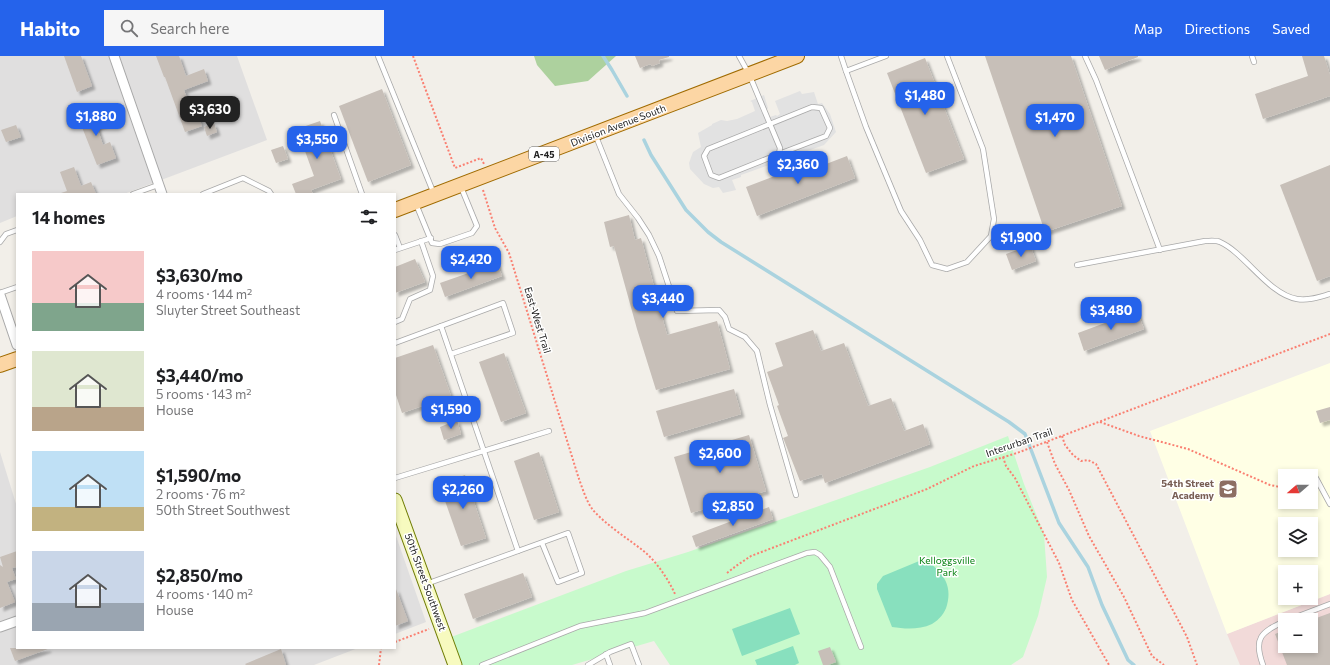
<!DOCTYPE html>
<html lang="en">
<head>
<meta charset="utf-8">
<style>
  body { margin:0; font-family:Commissioner,sans-serif; background:#f6f6f6; color:#202124; height:100vh; display:flex; flex-direction:column; font-size:15px; white-space:nowrap }
  * { box-sizing:border-box; margin:0 }
  p { font-size:13px; color:#757577 }
  .icon { flex:none; width:22px; height:22px; fill:none; stroke:currentColor; stroke-width:2; stroke-linecap:round; stroke-linejoin:round }
  .map { position:relative; flex:1; overflow:hidden }
  .details { position:absolute; left:16px; top:137px; width:380px; height:456px; display:flex; flex-direction:column; background:#fff; border-radius:0px; box-shadow:0 2px 6px #0003 }
  .details>* { flex:none }
  .needle { width:26px; rotate:250deg }
  .controls { position:absolute; left:1278px; top:413px; display:grid; gap:8px }
  .controls a { display:grid; place-items:center; width:40px; height:40px; border-radius:0px; background:#fff; box-shadow:0 2px 6px #0003; font-size:20px }
  .price { position:absolute; translate:-50% -34px; padding:0 9px; border-radius:8px; background:#2563eb; color:#fff; font-size:13px; line-height:26px; filter:drop-shadow(0 1px 2px #0008) }
  .price::after { content:''; position:absolute; left:50%; top:24px; width:12px; height:9px; margin-left:-6px; background:inherit; clip-path:polygon(0 0,100% 0,50% 100%) }
  .price.current { background:#222; color:#fff }
  ul { padding:0; list-style:none }
  li { display:flex; align-items:center; gap:12px; height:100px; padding:0 16px }
  li span { display:grid; place-items:center; flex:none; width:112px; height:80px; border-radius:0px; color:#555 }
  li>.icon { margin-inline-start:auto }
  span .icon { width:48px; height:48px; fill:#fffc; stroke-width:1 }
  li b { font-size:17px }
  h2 { display:flex; justify-content:space-between; align-items:center; height:48px; padding:0 16px; font-size:17px }
  header { display:flex; align-items:center; gap:24px; box-sizing:border-box; height:56px; padding:0 20px; background:#2563eb; color:#fff }
  header strong { font-size:19px }
  nav { display:flex; gap:22px; margin-inline-start:auto; font-size:14px }
  .search { width:280px; height:36px; background:#f6f6f6; display:flex; align-items:center; gap:10px; box-sizing:border-box; padding:0 14px; border-radius:0px; color:#757577; font-size:15px }
  .map>svg:first-child { display:block }
</style>
</head>
<body>
<header>
<strong>Habito</strong>
<div class="search"><svg class="icon" aria-label="search" viewBox="0 0 24 24"><circle cx="10" cy="10" r="6"/><path d="M15 15l6 6"/></svg>Search here</div>
<nav><a>Map</a><a>Directions</a><a>Saved</a></nav>
</header>
<div class="map">
<svg width="1330" height="609" viewBox="0 0 1330 609">
  <defs>
    <filter id="shadow"><feDropShadow dx="3.5" dy="3.5" stdDeviation="1" flood-color="#0004"/></filter>
  </defs>
  <rect width="100%" height="100%" fill="#f2efe9"/>
  <g fill="#e0dfdf">
    <polygon points="0,0 237,0 267,84 124,138 17,138 17,160 0,167"/>
    <polygon points="0,396 17,451 17,592 358,592 314,609 0,609"/>
    <polygon points="395,477 426,566 395,578"/>
  </g>
  <path fill="#f2dad9" fill-rule="evenodd" d="M 1330,538 L 1330,609 L 1240,609 L 1227,578 ZM 1285,564 L 1311,564 L 1311,590 L 1285,590 Z"/>
  <path fill="#ffffe5" fill-rule="evenodd" d="M 1330,307 L 1330,538 L 1227,578 L 1150,375 ZM 1285,420 L 1311,420 L 1311,446 L 1285,446 ZM 1285,468 L 1311,468 L 1311,494 L 1285,494 ZM 1285,516 L 1311,516 L 1311,542 L 1285,542 Z"/>
  <polygon fill="#add19e" points="534,0 616,0 588,25 555,30 537,9"/>
  <polygon fill="#c8facc" points="1008,380 1024,428 1044,478 1047,521 1038,560 1023,601 1011,609 670,609 654,585 572,609 455,609 446,583 626,515 688,496 930,411"/>
  <g fill="#88e0be">
    <path d="M 924,503 C 941,514 953,528 947,549 C 945,557 939,564 932,568 C 919,574 905,573 892,571 L 877,533 L 877,528 L 883,520 Z"/>
    <polygon points="790,552 800,578 742,600 732,573"/>
    <polygon points="793,590 799,607 795,609 757,609 755,604"/>
  </g>
  <polygon fill="#e2e2e2" points="800,35 802,38 814,36 818,48 822,47 830,58 836,76 824,89 741,119 741,121 732,124 736,134 723,137 719,131 713,132 704,128 690,113 689,107 693,96 701,91 698,77 712,69 712,68 721,64 727,65 737,63 755,55 752,46 750,45 764,39 768,52 766,55 767,59 770,61 776,59 777,60 780,58 775,45"/>
  <g fill="none" stroke-linecap="round" stroke-linejoin="round">
    <g stroke="#aad3df" stroke-width="3.5">
      <polyline points="603,0 612,14 627,40"/>
      <polyline points="644,84 651,99 686,154 708,176 721,186 1009,366 1025,378 1059,467 1088,511 1102,549 1128,604 1134,609"/>
    </g>
  </g>
  <g fill="#c7bfb8" filter="url(#shadow)">
    <polygon points="64,0 81,0 92,30 77,36"/>
    <polygon points="156,0 179,0 186,20 204,13 208,25 184,34 192,56 196,54 202,70 185,76 165,21 164,21"/>
    <polygon points="635,0 669,0 669,1 659,4 660,7 652,10 650,8 640,12"/>
    <polygon points="985,0 1071,0 1122,150 1045,176"/>
    <polygon points="1099,0 1138,0 1138,1 1105,14"/>
    <polygon points="1302,0 1324,0 1330,19 1330,40 1263,63 1255,38 1308,20"/>
    <polygon points="925,2 964,103 926,117 887,17"/>
    <polygon points="382,33 411,109 368,126 339,50"/>
    <polygon points="100,53 105,68 97,71 103,89 110,86 116,102 97,109 78,61"/>
    <polygon points="320,65 341,123 311,134 313,138 296,138 292,128 314,120 297,73"/>
    <polygon points="214,67 217,76 207,80 204,71"/>
    <polygon points="16,69 21,81 6,86 1,74"/>
    <polygon points="283,90 288,103 276,107 271,94"/>
    <polygon points="847,100 855,122 757,160 746,131 798,111 800,118"/>
    <polygon points="1330,109 1330,220 1317,225 1280,129"/>
    <polygon points="74,111 81,130 91,126 96,138 62,138 61,137 67,135 60,116"/>
    <polygon points="629,159 635,184 641,182 667,279 717,265 730,313 656,334 637,273 614,190 610,191 604,166"/>
    <polygon points="1030,189 1036,205 1012,214 1006,198"/>
    <polygon points="415,203 425,226 395,237 395,211"/>
    <polygon points="497,207 502,220 445,241 440,227"/>
    <polygon points="1137,255 1144,273 1084,295 1078,277"/>
    <polygon points="813,274 821,295 844,287 868,350 891,342 904,375 923,368 930,388 825,427 822,418 800,425 784,384 783,382 788,380 777,350 779,349 767,316 783,310 775,287"/>
    <polygon points="433,289 451,340 402,357 395,336 395,302"/>
    <polygon points="504,297 526,357 501,366 479,306"/>
    <polygon points="734,333 741,358 664,381 656,355"/>
    <polygon points="1330,351 1330,364 1320,367 1316,355"/>
    <polygon points="457,364 461,378 444,384 440,371"/>
    <polygon points="749,379 766,435 691,457 674,401"/>
    <polygon points="539,396 559,456 534,464 514,405"/>
    <polygon points="465,419 486,482 461,490 439,428"/>
    <polygon points="769,451 773,463 696,491 692,480"/>
    <polygon points="17,495 17,511 12,512 16,523 7,526 15,546 0,552 0,509 3,511 0,501"/>
    <polygon points="523,517 532,541 473,563 464,538"/>
    <polygon points="395,533 396,533 408,565 395,570"/>
    <polygon points="1330,557 1330,609 1287,609 1275,578 1285,574 1285,590 1311,590 1311,564"/>
    <polygon points="830,591 836,606 828,609 823,609 818,595"/>
    <polygon points="10,592 48,592 48,593 15,605"/>
    <polygon points="281,593 286,609 246,609 245,608"/>
  </g>
  <g fill="none" stroke-linecap="round" stroke-linejoin="round">
    <g stroke="#a9a9a9" stroke-width="6">
      <g id="lane">
        <polyline points="378,0 434,138"/>
        <polyline points="739,0 749,18 780,92 779,98 719,122 711,119 704,100 708,93 812,51 821,52 830,72 826,80 779,98"/>
        <polyline points="841,0 846,15 886,0"/>
        <polyline points="1085,0 1096,24 1160,194"/>
        <polyline points="1252,0 1254,6"/>
        <polyline points="846,15 866,71 901,155 920,184 932,209 947,213 967,206 991,180 994,163 983,93 947,0"/>
        <polyline points="334,59 362,138"/>
        <polyline points="595,78 619,138 638,162 649,179 659,200 677,255 719,254 725,261 729,273 745,281 757,295 770,349 796,439"/>
        <polyline points="133,138 158,129"/>
        <polyline points="203,138 243,122 269,135 271,138"/>
        <polyline points="416,148 432,187 440,188 472,177 477,170 461,131"/>
        <polyline points="395,179 400,192"/>
        <polyline points="0,186 6,178 17,174"/>
        <polyline points="395,194 431,182"/>
        <path d="M 1077,209 L 1205,185 C 1210,185 1216,184 1220,186 C 1245,197 1268,238 1297,243 C 1308,245 1319,241 1330,238"/>
        <polyline points="0,237 17,231"/>
        <polyline points="395,266 402,263 410,243 430,234 433,220 421,185"/>
        <polyline points="441,270 503,247 513,277 451,298"/>
        <polyline points="395,287 441,270 518,495 426,528"/>
        <polyline points="395,422 549,375"/>
        <polyline points="1316,422 1330,448"/>
        <polyline points="518,495 568,477 582,517 558,526 542,487"/>
        <polyline points="1288,564 1330,548"/>
        <polyline points="606,598 610,609"/>
        <polyline points="482,609 580,570 645,557 807,497 815,496 820,499 830,511 861,591"/>
        <polyline points="588,609 610,596 631,588 639,609"/>
        <path d="M 1263,609 C 1253,582 1261,576 1285,565"/>
      </g>
    </g>
    <g stroke="#a9a9a9" stroke-width="11">
      <g id="street">
        <polyline points="114,0 162,138"/>
        <polyline points="0,239 17,289"/>
        <polyline points="0,571 17,565"/>
      </g>
    </g>
    <g stroke="#707d05" stroke-width="15">
      <polyline id="secondary" points="395,444 455,609"/>
    </g>
    <g stroke="#a06b00" stroke-width="16">
      <g id="primary">
        <polyline points="395,154 797,0"/>
        <polyline points="0,309 17,303"/>
      </g>
    </g>
    <g stroke="#fa8072" stroke-width="2" stroke-dasharray="2 2" stroke-linecap="butt">
      <polyline points="413,0 455,112 481,102 484,108"/>
      <path d="M 483,134 L 495,172 L 509,197 L 578,420 C 582,431 586,445 593,454 C 608,471 629,483 646,497 C 658,508 668,523 675,538"/>
      <polyline points="1100,366 1139,380 1188,393 1270,429 1285,432"/>
      <polyline points="1062,380 1065,389 1073,399 1081,405 1088,404 1096,408 1187,581 1197,609"/>
      <polyline points="1047,386 1055,408 1069,434 1089,480 1124,541 1152,600 1164,609"/>
      <polyline points="1003,401 1006,410 1015,422 1059,507 1072,544 1109,609"/>
      <polyline points="727,517 736,510 751,500 927,433 974,410 1017,397 1330,278"/>
      <polyline points="395,586 429,573"/>
      <polyline points="379,609 381,592"/>
    </g>
    <use href="#lane" stroke="#fff" stroke-width="4.5"/>
    <use href="#street" stroke="#fff" stroke-width="9"/>
    <use href="#secondary" stroke="#f7fabf" stroke-width="13"/>
    <use href="#primary" stroke="#fcd6a4" stroke-width="14"/>
  </g>
  <defs>
    <g id="school-square" transform="scale(1)"><rect x="-9" y="-9" width="18" height="18" rx="4" fill="#8d6e63" stroke="#fff"/><path d="M0-5L7-2L0 1L-7-2ZM-4 1L0 2.5L4 1V4Q0 6-4 4Z" fill="#fff"/></g>
  </defs>
  <g fill-rule="evenodd">
    <use href="#school-square" x="1228" y="433"/>
  </g>
  <g text-anchor="middle" dominant-baseline="central" stroke-width="3" stroke-linejoin="round" paint-order="stroke">
    <rect fill="#fff" stroke="#646464" stroke-width="1" x="529" y="91" width="30" height="14" rx="3"/>
    <g font-size="9" font-weight="bold" fill="#222">
      <text x="544" y="98">A-45</text>
    </g>
    <g font-size="10" fill="#222" stroke="#fff">
      <text transform="translate(618 69) rotate(-21)">Division Avenue South</text>
      <text transform="translate(538 264) rotate(73)">East-West Trail</text>
      <text transform="translate(1019 386) rotate(-19)">Interurban Trail</text>
      <text transform="translate(426 526) rotate(70)">50th Street Southwest</text>
    </g>
    <g font-size="10" font-weight="bold" fill="#785e54" stroke="#fff" text-anchor="end">
      <text x="1214" y="427">54th Street<tspan x="1214" dy="12">Academy</tspan></text>
    </g>
    <g font-size="10" fill="#0c8416" stroke="#fff">
      <text x="947" y="504">Kelloggsville<tspan x="947" dy="12">Park</tspan></text>
    </g>
  </g>
</svg>
<div class="controls">
<a><svg class="needle" viewBox="-14 -14 28 28"><path d="M0-13l5 13h-10z" fill="#e53935"/><path d="M0 13l5-13h-10z" fill="#757577"/></svg></a>
<a><svg class="icon" aria-label="layers" viewBox="0 0 24 24"><path d="M12 4l9 5-9 5-9-5zM3 14l9 5 9-5"/></svg></a>
<a>+</a>
<a>−</a>
</div>
<b class="price" style="left:925px;top:60px">$1,480</b>
<b class="price current" style="left:210px;top:74px">$3,630</b>
<b class="price" style="left:96px;top:81px">$1,880</b>
<b class="price" style="left:1055px;top:82px">$1,470</b>
<b class="price" style="left:317px;top:104px">$3,550</b>
<b class="price" style="left:798px;top:129px">$2,360</b>
<b class="price" style="left:1021px;top:202px">$1,900</b>
<b class="price" style="left:471px;top:224px">$2,420</b>
<b class="price" style="left:663px;top:263px">$3,440</b>
<b class="price" style="left:1111px;top:275px">$3,480</b>
<b class="price" style="left:451px;top:374px">$1,590</b>
<b class="price" style="left:720px;top:418px">$2,600</b>
<b class="price" style="left:463px;top:454px">$2,260</b>
<b class="price" style="left:733px;top:471px">$2,850</b>
<section class="details">
<h2>14 homes<svg class="icon" aria-label="filters" viewBox="0 0 24 24"><path d="M4 7h16M4 17h16"/><circle cx="9" cy="7" r="2"/><circle cx="15" cy="17" r="2"/></svg></h2>
<ul>
<li><span style="background:linear-gradient(#f6c9c9 65%,#7fa58c 0)"><svg class="icon" aria-label="home" viewBox="0 0 24 24"><path d="M3 11l9-7 9 7M6 9v11h12V9"/></svg></span><div><b>$3,630/mo</b><p>4 rooms · 144 m²</p><p>Sluyter Street Southeast</p></div></li>
<li><span style="background:linear-gradient(#dfe7d0 70%,#b9a48a 0)"><svg class="icon" aria-label="home" viewBox="0 0 24 24"><path d="M3 11l9-7 9 7M6 9v11h12V9"/></svg></span><div><b>$3,440/mo</b><p>5 rooms · 143 m²</p><p>House</p></div></li>
<li><span style="background:linear-gradient(#bfe0f5 70%,#c2b280 0)"><svg class="icon" aria-label="home" viewBox="0 0 24 24"><path d="M3 11l9-7 9 7M6 9v11h12V9"/></svg></span><div><b>$1,590/mo</b><p>2 rooms · 76 m²</p><p>50th Street Southwest</p></div></li>
<li><span style="background:linear-gradient(#c9d6e8 65%,#9aa5b1 0)"><svg class="icon" aria-label="home" viewBox="0 0 24 24"><path d="M3 11l9-7 9 7M6 9v11h12V9"/></svg></span><div><b>$2,850/mo</b><p>4 rooms · 140 m²</p><p>House</p></div></li>
</ul>
</section>
</div>
</body>
</html>
